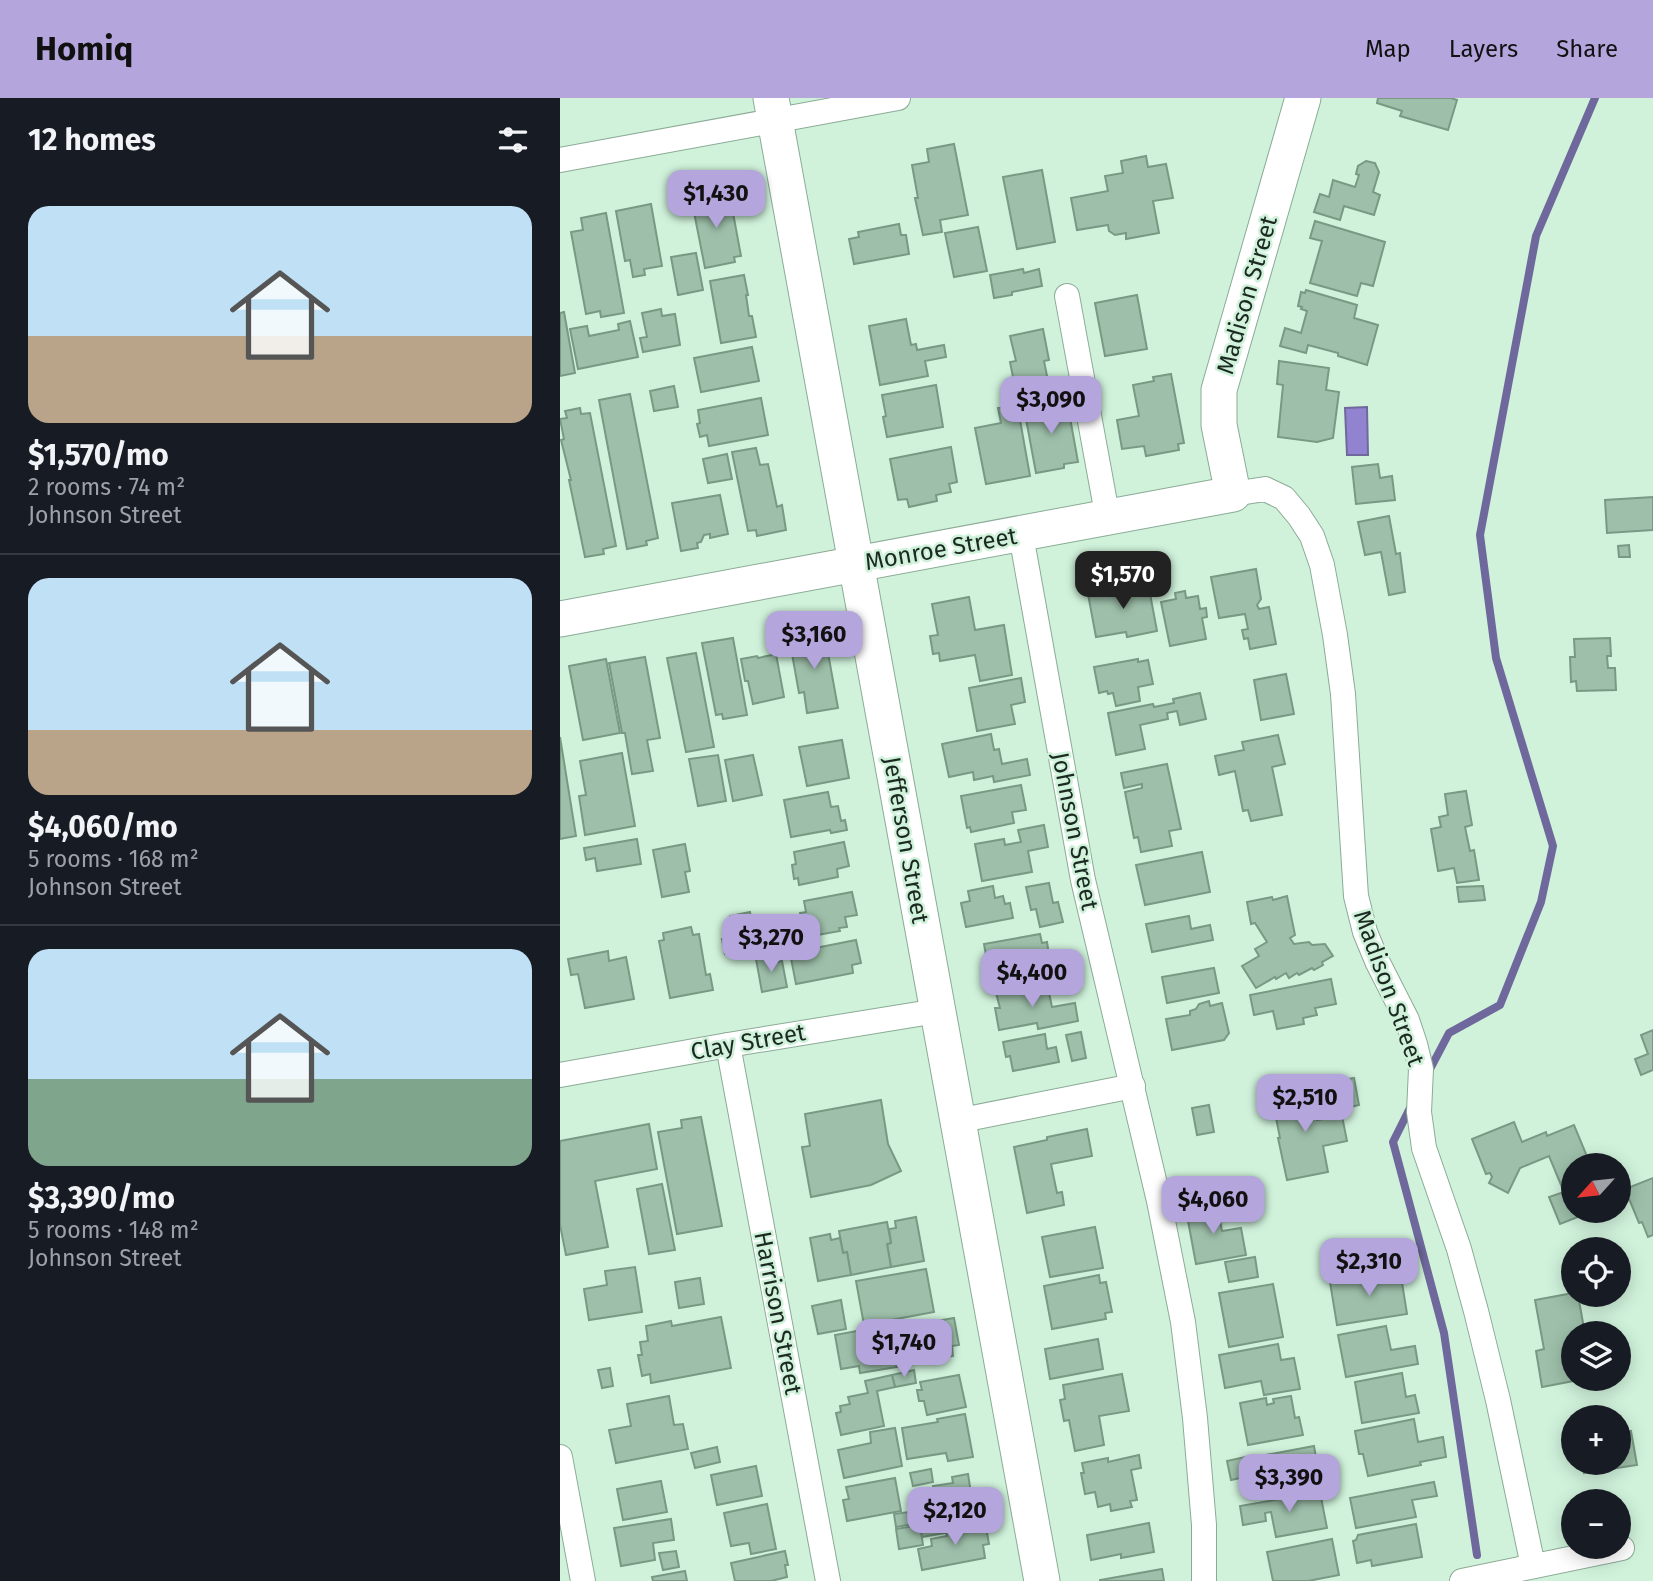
<!DOCTYPE html>
<html lang="en">
<head>
<meta charset="utf-8">
<style>
  body { margin:0; font-family:"Fira Sans",sans-serif; background:#20242c; color:#f1f3f6; height:100vh; display:flex; flex-direction:column; font-size:26px; white-space:nowrap }
  * { box-sizing:border-box; margin:0 }
  p { font-size:23px; color:#9ea1a6 }
  .icon { flex:none; width:38px; height:38px; fill:none; stroke:currentColor; stroke-width:2; stroke-linecap:round; stroke-linejoin:round }
  .map { position:relative; flex:1; overflow:hidden }
  .drawer { display:flex; flex-direction:column; background:#171b24; width:560px }
  .drawer>* { flex:none }
  .needle { width:46px; rotate:243deg }
  .fabs { position:absolute; left:1001px; top:1055px; display:grid; gap:14px }
  .fabs a { display:grid; place-items:center; width:70px; height:70px; border-radius:50%; background:#171b24; box-shadow:0 4px 18px #0003; font-size:35px }
  .price { position:absolute; translate:-50% -60px; padding:0 16px; border-radius:14px; background:#b4a5dd; color:#111; font-size:23px; line-height:46px; filter:drop-shadow(0 2px 4px #0008) }
  .price::after { content:''; position:absolute; left:50%; top:42px; width:21px; height:16px; margin-left:-10px; background:inherit; clip-path:polygon(0 0,100% 0,50% 100%) }
  .price.active { background:#222; color:#fff }
  ul { padding:0; list-style:none }
  li { display:grid; align-content:center; gap:14px; height:371px; padding:0 28px }
  li+li { border-top:2px solid #363941 }
  li span { display:grid; place-items:center; height:217px; border-radius:21px; color:#555 }
  li>.icon { margin-inline-start:auto }
  span .icon { width:126px; height:126px; fill:#fffc; stroke-width:1 }
  li b { font-size:30px }
  h2 { display:flex; justify-content:space-between; align-items:center; height:84px; padding:0 28px; font-size:30px }
  header { display:flex; align-items:center; gap:42px; box-sizing:border-box; height:98px; padding:0 35px; background:#b4a5dd; color:#111 }
  header strong { font-size:33px }
  nav { display:flex; gap:38px; margin-inline-start:auto; font-size:24px }
  main { display:flex; flex:1; min-height:0 }
  .map>svg:first-child { display:block }
</style>
</head>
<body>
<header>
<strong>Homiq</strong>
<nav><a>Map</a><a>Layers</a><a>Share</a></nav>
</header>
<main>
<section class="drawer">
<h2>12 homes<svg class="icon" aria-label="filters" viewBox="0 0 24 24"><path d="M4 7h16M4 17h16"/><circle cx="9" cy="7" r="2"/><circle cx="15" cy="17" r="2"/></svg></h2>
<ul>
<li><span style="background:linear-gradient(#bfe0f5 60%,#b9a48a 0)"><svg class="icon" aria-label="home" viewBox="0 0 24 24"><path d="M3 11l9-7 9 7M6 9v11h12V9"/></svg></span><div><b>$1,570/mo</b><p>2 rooms · 74 m²</p><p>Johnson Street</p></div></li>
<li><span style="background:linear-gradient(#bfe0f5 70%,#b9a48a 0)"><svg class="icon" aria-label="home" viewBox="0 0 24 24"><path d="M3 11l9-7 9 7M6 9v11h12V9"/></svg></span><div><b>$4,060/mo</b><p>5 rooms · 168 m²</p><p>Johnson Street</p></div></li>
<li><span style="background:linear-gradient(#bfe0f5 60%,#7fa58c 0)"><svg class="icon" aria-label="home" viewBox="0 0 24 24"><path d="M3 11l9-7 9 7M6 9v11h12V9"/></svg></span><div><b>$3,390/mo</b><p>5 rooms · 148 m²</p><p>Johnson Street</p></div></li>
</ul>
</section>
<div class="map">
<svg width="1093" height="1483" viewBox="0 0 1093 1483">
  <rect width="100%" height="100%" fill="#d0f2db"/>
  <polygon fill="#9283d0" stroke="#6f689c" stroke-width="2" points="807,309 808,357 787,357 785,310"/>
  <g fill="none" stroke-linecap="round" stroke-linejoin="round">
    <g stroke="#6f689c" stroke-width="8">
      <polyline points="868,975 889,935 940,907 981,804 993,748 936,560 920,437 976,138 1035,0"/>
      <polyline points="851,1008 833,1044 884,1235 917,1457"/>
    </g>
  </g>
  <g fill="#9ec0aa" stroke="#799984" stroke-width="2">
    <polygon points="818,0 891,0 897,2 888,32 840,18 842,13 817,5"/>
    <polygon points="394,46 408,117 380,122 382,134 363,137 355,100 358,100 352,67 369,64 367,51"/>
    <polygon points="586,58 588,69 606,66 613,100 593,103 599,135 566,141 566,135 555,137 549,133 548,127 517,132 511,100 548,93 545,78 563,75 561,63"/>
    <polygon points="806,63 815,65 819,74 813,94 820,97 814,117 784,108 780,122 754,114 760,96 769,99 773,82 795,89 799,77 796,76 798,68"/>
    <polygon points="482,72 495,144 457,151 443,79"/>
    <polygon points="153,95 153,98 160,97 161,105 171,104 181,158 174,159 175,164 145,170 131,99"/>
    <polygon points="91,106 102,168 84,171 85,177 73,179 70,162 65,163 56,113"/>
    <polygon points="46,115 64,215 41,219 40,213 26,216 11,134 23,132 21,120"/>
    <polygon points="755,123 825,144 813,188 801,185 797,198 750,185 762,143 750,140"/>
    <polygon points="339,126 341,137 346,137 349,156 294,166 289,141 299,139 298,134"/>
    <polygon points="418,129 427,173 394,179 385,135"/>
    <polygon points="136,155 143,192 118,197 111,159"/>
    <polygon points="463,171 464,175 479,171 482,188 452,194 452,197 434,200 430,177"/>
    <polygon points="184,177 188,197 186,197 189,218 192,218 196,239 161,245 150,183"/>
    <polygon points="746,192 797,207 794,220 818,227 807,267 778,258 778,255 748,247 746,255 720,248 725,230 741,235 747,213 741,211 742,209 738,208 741,194 745,195"/>
    <polygon points="577,197 587,251 545,258 535,205"/>
    <polygon points="101,211 102,218 115,216 120,247 83,254 80,240 87,239 82,215"/>
    <polygon points="4,214 15,275 0,278 0,215"/>
    <polygon points="346,221 351,247 356,246 357,252 384,247 386,259 365,263 368,278 320,287 309,228"/>
    <polygon points="70,223 78,259 18,271 10,231 27,228 29,238 59,232 58,226"/>
    <polygon points="483,231 489,262 484,263 488,283 455,289 450,264 456,263 450,238"/>
    <polygon points="192,249 199,283 141,294 134,260"/>
    <polygon points="719,263 769,270 766,292 779,294 773,340 757,344 718,339 723,287 717,286"/>
    <polygon points="611,276 624,345 618,346 619,352 586,358 584,348 562,351 557,322 579,318 573,287 594,283 593,279"/>
    <polygon points="376,287 383,329 327,339 323,319 326,318 322,297"/>
    <polygon points="114,288 118,309 94,313 90,293"/>
    <polygon points="70,296 98,440 86,443 87,447 67,451 39,302"/>
    <polygon points="201,300 208,337 149,348 147,337 140,339 137,326 140,325 138,312"/>
    <polygon points="507,303 518,364 504,366 504,370 476,375 464,310"/>
    <polygon points="453,308 456,323 460,322 470,378 426,386 415,330 441,325 438,310"/>
    <polygon points="20,310 21,316 30,315 56,448 43,451 44,456 25,459 9,382 11,382 1,342 4,341 0,321 7,320 5,313"/>
    <polygon points="391,349 397,384 389,386 391,394 376,397 377,403 349,409 347,401 338,402 330,361"/>
    <polygon points="196,350 200,367 208,366 217,409 222,407 226,432 197,438 196,432 188,433 172,354"/>
    <polygon points="167,356 172,381 148,385 143,361"/>
    <polygon points="818,366 820,380 832,378 835,402 796,406 792,369"/>
    <polygon points="160,397 168,436 150,440 150,436 144,437 141,444 137,445 138,450 121,453 112,405"/>
    <polygon points="1093,399 1093,432 1047,435 1045,402"/>
    <polygon points="829,418 836,456 840,455 845,494 829,497 821,454 805,457 798,424"/>
    <polygon points="1069,447 1070,459 1059,459 1058,448"/>
    <polygon points="696,471 701,501 697,507 699,511 709,509 716,546 690,551 688,540 684,541 682,532 688,531 685,516 659,520 651,479"/>
    <polygon points="588,485 597,533 567,539 566,534 536,539 528,496"/>
    <polygon points="625,493 626,500 638,498 640,511 646,510 647,519 642,520 646,541 610,548 601,504 616,501 615,495"/>
    <polygon points="409,499 415,532 444,527 452,577 420,583 415,557 380,563 379,555 373,556 370,538 378,537 372,506"/>
    <polygon points="264,533 278,610 247,615 244,594 239,595 229,539"/>
    <polygon points="173,540 187,617 163,621 162,616 156,617 142,545"/>
    <polygon points="1050,540 1051,558 1047,558 1048,570 1055,570 1056,592 1017,593 1016,583 1011,584 1010,559 1015,559 1014,541"/>
    <polygon points="136,555 154,649 126,654 107,560"/>
    <polygon points="216,556 224,599 193,606 188,583 185,583 181,561 197,558 198,560"/>
    <polygon points="85,559 100,640 87,642 93,673 72,676 65,635 62,635 49,565"/>
    <polygon points="46,561 60,635 23,642 9,568"/>
    <polygon points="578,561 578,564 588,562 593,586 578,589 580,603 556,608 553,595 548,596 547,593 539,595 534,569"/>
    <polygon points="726,576 734,616 701,622 694,582"/>
    <polygon points="461,580 465,604 451,607 455,626 417,633 409,590"/>
    <polygon points="640,595 646,621 620,627 617,613 607,615 608,621 580,627 585,651 556,657 548,615 593,606 594,609 614,605 613,601"/>
    <polygon points="431,636 434,652 439,651 442,666 467,661 470,677 434,684 433,678 414,682 413,674 389,679 382,646"/>
    <polygon points="718,637 725,666 712,669 722,717 691,723 688,712 683,713 675,673 659,677 655,658 684,652 682,644"/>
    <polygon points="0,639 16,738 0,741"/>
    <polygon points="282,642 289,680 247,688 239,649"/>
    <polygon points="62,655 75,728 25,737 19,698 26,697 20,663"/>
    <polygon points="158,657 166,703 138,708 129,661"/>
    <polygon points="193,657 202,697 173,703 165,662"/>
    <polygon points="607,666 621,731 609,733 612,748 581,754 578,739 574,740 565,694 582,690 582,686 564,690 561,675"/>
    <polygon points="461,687 466,712 452,714 454,725 411,734 410,729 407,730 401,698"/>
    <polygon points="906,693 912,727 905,729 910,753 914,752 919,782 897,785 894,770 878,773 871,731 881,729 879,719 888,717 885,696"/>
    <polygon points="268,694 271,709 278,708 281,723 285,722 287,732 271,735 270,732 231,739 224,702"/>
    <polygon points="484,727 488,749 468,753 472,774 422,783 415,746 444,741 445,747 461,744 458,732"/>
    <polygon points="77,741 81,766 37,773 35,760 26,762 24,750"/>
    <polygon points="284,744 289,768 277,771 278,779 239,787 238,780 234,781 232,767 236,766 234,754"/>
    <polygon points="125,746 130,773 125,774 129,794 102,799 93,752"/>
    <polygon points="642,754 650,794 585,807 576,767"/>
    <polygon points="489,785 493,805 498,804 503,824 480,829 476,811 471,812 466,789"/>
    <polygon points="433,788 435,800 443,798 445,806 450,805 453,820 406,829 401,805 410,803 408,793"/>
    <polygon points="923,788 925,802 899,804 897,789"/>
    <polygon points="292,794 297,817 285,819 287,829 279,830 280,833 257,837 256,834 249,835 248,830 243,831 240,815 246,814 244,803"/>
    <polygon points="727,798 735,837 730,840 734,846 749,844 752,847 765,846 773,858 762,864 763,867 754,872 752,870 739,877 737,875 729,880 726,875 716,881 715,879 696,890 682,868 699,858 695,851 707,844 695,825 691,826 687,804 712,799 713,802"/>
    <polygon points="190,814 196,849 165,856 162,841 174,838 170,818"/>
    <polygon points="629,818 631,831 650,827 653,842 592,854 586,826"/>
    <polygon points="131,829 133,837 139,836 146,877 150,876 153,892 110,900 99,843 104,842 103,835"/>
    <polygon points="480,836 482,845 487,844 489,857 485,857 487,869 430,880 424,846"/>
    <polygon points="296,842 301,865 292,867 293,875 236,886 230,855"/>
    <polygon points="48,853 49,863 66,859 74,901 25,910 18,876 11,877 8,861"/>
    <polygon points="213,857 214,865 222,863 227,889 202,894 196,861"/>
    <polygon points="654,870 659,895 607,905 602,879"/>
    <polygon points="771,881 776,906 755,910 757,917 743,920 744,926 717,931 713,913 694,917 690,897"/>
    <polygon points="487,885 492,909 515,905 518,923 478,931 477,925 439,932 435,910 440,910 436,895"/>
    <polygon points="649,903 650,908 662,905 669,935 664,942 612,952 606,921 630,917 630,913 636,911 639,906"/>
    <polygon points="1093,932 1093,972 1081,977 1075,961 1088,956 1081,937"/>
    <polygon points="521,934 526,960 512,963 506,937"/>
    <polygon points="485,936 487,951 496,949 499,964 453,973 450,958 446,959 443,944"/>
    <polygon points="794,980 799,1007 778,1012 772,984"/>
    <polygon points="757,991 761,1016 756,1017 757,1022 782,1018 787,1043 763,1048 768,1074 727,1082 718,1040 720,1040 712,999"/>
    <polygon points="321,1002 328,1046 341,1073 311,1087 251,1099 242,1049 250,1048 245,1016"/>
    <polygon points="649,1007 654,1034 637,1037 632,1010"/>
    <polygon points="141,1019 162,1128 117,1136 98,1034 122,1030 121,1022"/>
    <polygon points="954,1024 962,1044 986,1034 987,1038 1014,1027 1031,1068 1013,1068 1013,1113 1033,1113 1000,1126 989,1099 1004,1094 989,1058 960,1070 948,1095 929,1085 932,1079 930,1075 926,1076 912,1041"/>
    <polygon points="89,1026 97,1071 35,1083 48,1149 6,1157 0,1127 0,1043"/>
    <polygon points="527,1031 532,1058 491,1066 497,1095 502,1094 504,1107 467,1115 454,1049 487,1042 487,1039"/>
    <polygon points="1093,1080 1093,1137 1088,1139 1082,1124 1079,1125 1065,1091"/>
    <polygon points="102,1086 115,1152 89,1156 77,1091"/>
    <polygon points="657,1107 662,1133 681,1130 686,1157 636,1166 626,1112"/>
    <polygon points="356,1119 364,1163 331,1169 327,1146 331,1145 329,1131 336,1130 335,1123"/>
    <polygon points="327,1124 331,1145 327,1146 331,1169 291,1177 287,1154 283,1155 279,1133"/>
    <polygon points="535,1129 543,1170 490,1179 482,1139"/>
    <polygon points="270,1136 271,1142 280,1140 283,1155 287,1154 291,1177 258,1183 250,1140"/>
    <polygon points="695,1159 698,1179 669,1184 665,1164"/>
    <polygon points="75,1169 82,1214 29,1222 24,1191 47,1187 45,1173"/>
    <polygon points="366,1171 374,1214 304,1227 296,1183"/>
    <polygon points="840,1172 847,1216 777,1227 770,1184"/>
    <polygon points="539,1177 540,1185 546,1184 552,1214 545,1215 546,1221 492,1231 484,1188"/>
    <polygon points="140,1180 144,1206 119,1210 115,1184"/>
    <polygon points="713,1186 723,1239 669,1249 659,1195"/>
    <polygon points="1013,1195 1013,1197 1018,1197 1025,1236 1013,1236 1013,1281 1024,1281 982,1289 976,1253 984,1251 975,1202"/>
    <polygon points="281,1202 286,1231 258,1236 252,1208"/>
    <polygon points="161,1219 171,1270 91,1285 90,1276 82,1278 78,1257 82,1257 80,1244 88,1243 86,1228 111,1223 112,1228"/>
    <polygon points="394,1220 399,1247 392,1248 393,1258 359,1264 356,1247 344,1250 342,1235 366,1231 365,1225"/>
    <polygon points="330,1227 337,1269 300,1275 299,1268 281,1271 275,1237"/>
    <polygon points="826,1228 831,1252 855,1248 858,1266 786,1279 778,1237"/>
    <polygon points="538,1241 543,1271 490,1281 485,1251"/>
    <polygon points="718,1246 721,1262 734,1260 740,1291 704,1297 701,1283 665,1290 659,1257"/>
    <polygon points="50,1270 53,1288 42,1290 38,1272"/>
    <polygon points="354,1272 356,1285 335,1289 332,1277"/>
    <polygon points="842,1275 846,1299 855,1297 859,1315 802,1325 795,1284"/>
    <polygon points="562,1276 569,1313 539,1318 544,1347 515,1353 509,1322 504,1323 500,1302 505,1301 503,1287"/>
    <polygon points="332,1277 335,1289 317,1293 324,1328 281,1337 276,1315 281,1314 280,1308 290,1306 288,1299 308,1295 305,1283"/>
    <polygon points="399,1277 406,1309 367,1317 364,1303 359,1303 357,1292 362,1292 360,1284"/>
    <polygon points="109,1298 114,1327 123,1326 128,1351 56,1365 49,1332 71,1328 67,1306"/>
    <polygon points="731,1298 735,1320 739,1319 743,1337 688,1347 680,1305 706,1300 707,1307 714,1305 713,1301"/>
    <polygon points="405,1316 413,1359 388,1363 386,1355 347,1361 342,1330 378,1324 377,1321"/>
    <polygon points="854,1321 858,1344 883,1339 886,1359 860,1364 861,1367 808,1378 803,1356 799,1356 795,1333"/>
    <polygon points="335,1330 342,1368 284,1380 278,1352 311,1345 310,1334"/>
    <polygon points="1071,1333 1077,1367 1024,1375 1022,1365 1059,1365 1059,1335"/>
    <polygon points="754,1348 760,1383 701,1394 695,1359"/>
    <polygon points="157,1349 160,1364 135,1370 131,1355"/>
    <polygon points="579,1357 581,1370 571,1372 577,1402 570,1403 572,1409 551,1413 550,1406 538,1409 535,1394 525,1396 521,1375 524,1375 522,1365 548,1360 548,1364"/>
    <polygon points="690,1358 694,1377 671,1382 667,1363"/>
    <polygon points="196,1368 202,1398 157,1407 151,1377"/>
    <polygon points="371,1371 373,1384 353,1388 350,1375"/>
    <polygon points="408,1376 411,1395 418,1394 420,1410 378,1418 373,1388 393,1385 392,1379"/>
    <polygon points="335,1380 341,1413 287,1423 283,1402 289,1401 286,1389"/>
    <polygon points="101,1383 107,1414 63,1422 57,1391"/>
    <polygon points="874,1384 877,1398 852,1402 856,1419 796,1430 790,1400"/>
    <polygon points="760,1394 767,1430 716,1439 711,1414 705,1415 706,1423 683,1427 680,1408"/>
    <polygon points="207,1406 216,1451 191,1456 189,1445 171,1448 164,1415"/>
    <polygon points="356,1413 359,1425 336,1429 334,1416"/>
    <polygon points="382,1419 385,1435 362,1439 359,1425"/>
    <polygon points="111,1421 114,1442 93,1445 95,1462 61,1468 54,1430"/>
    <polygon points="409,1425 410,1432 426,1429 429,1446 423,1447 425,1460 362,1472 358,1451 372,1448 371,1441 387,1438 385,1430"/>
    <polygon points="589,1425 594,1454 561,1460 561,1456 531,1462 527,1437"/>
    <polygon points="856,1426 862,1459 812,1468 811,1462 797,1465 793,1443 796,1442 798,1437"/>
    <polygon points="360,1427 363,1447 339,1451 336,1431"/>
    <polygon points="772,1441 779,1477 748,1483 713,1483 707,1454"/>
    <polygon points="116,1453 119,1469 103,1472 99,1455"/>
    <polygon points="225,1453 228,1467 225,1467 227,1479 211,1483 175,1483 171,1465"/>
    <polygon points="602,1471 604,1483 540,1483 540,1482"/>
    <polygon points="125,1473 127,1483 93,1483 92,1479"/>
  </g>
  <g fill="none" stroke-linecap="round" stroke-linejoin="round">
    <g stroke="#8bab96" stroke-width="26">
      <g id="street">
        <polyline points="0,62 338,0"/>
        <polyline points="507,198 548,421"/>
        <polyline points="673,396 705,391 724,400 739,418 752,438 762,467 775,537 783,596 796,798 805,834 817,863 847,922 855,946 861,971 859,1014 864,1050 899,1151 916,1213 938,1302 973,1468"/>
        <polyline points="461,437 523,782 599,1103 623,1224 635,1320 644,1427 644,1483"/>
        <polyline points="168,947 268,1483"/>
        <polyline points="0,977 168,947 377,913"/>
        <polyline points="397,1023 573,988"/>
        <polyline points="0,1359 23,1483"/>
        <polyline points="902,1483 1062,1450"/>
      </g>
    </g>
    <g stroke="#8bab96" stroke-width="37">
      <g id="secondary">
        <polyline points="211,0 482,1483"/>
        <polyline points="0,521 673,396 659,327 659,292 743,0"/>
      </g>
    </g>
    <use href="#street" stroke="#fff" stroke-width="24"/>
    <use href="#secondary" stroke="#fff" stroke-width="35"/>
  </g>
  <g text-anchor="middle" dominant-baseline="central" stroke-width="5" stroke-linejoin="round" paint-order="stroke">
    <g font-size="24" fill="#1c2921" stroke="#d0f2db">
      <text transform="translate(687 197) rotate(-74)">Madison Street</text>
      <text transform="translate(381 451) rotate(-10)">Monroe Street</text>
      <text transform="translate(515 733) rotate(79)">Johnson Street</text>
      <text transform="translate(346 742) rotate(80)">Jefferson Street</text>
      <text transform="translate(829 890) rotate(70)">Madison Street</text>
      <text transform="translate(188 944) rotate(-10)">Clay Street</text>
      <text transform="translate(218 1215) rotate(79)">Harrison Street</text>
    </g>
  </g>
</svg>
<div class="fabs">
<a><svg class="needle" viewBox="-14 -14 28 28"><path d="M0-13l5 13h-10z" fill="#e53935"/><path d="M0 13l5-13h-10z" fill="#9ea1a6"/></svg></a>
<a><svg class="icon" aria-label="locate" viewBox="0 0 24 24"><circle cx="12" cy="12" r="6"/><path d="M12 2v4M12 18v4M2 12h4M18 12h4"/></svg></a>
<a><svg class="icon" aria-label="layers" viewBox="0 0 24 24"><path d="M12 4l9 5-9 5-9-5zM3 14l9 5 9-5"/></svg></a>
<a>+</a>
<a>−</a>
</div>
<b class="price" style="left:156px;top:132px">$1,430</b>
<b class="price" style="left:491px;top:338px">$3,090</b>
<b class="price active" style="left:563px;top:513px">$1,570</b>
<b class="price" style="left:254px;top:573px">$3,160</b>
<b class="price" style="left:211px;top:876px">$3,270</b>
<b class="price" style="left:472px;top:911px">$4,400</b>
<b class="price" style="left:745px;top:1036px">$2,510</b>
<b class="price" style="left:653px;top:1138px">$4,060</b>
<b class="price" style="left:809px;top:1200px">$2,310</b>
<b class="price" style="left:344px;top:1281px">$1,740</b>
<b class="price" style="left:729px;top:1416px">$3,390</b>
<b class="price" style="left:395px;top:1449px">$2,120</b>
</div>
</main>
</body>
</html>
